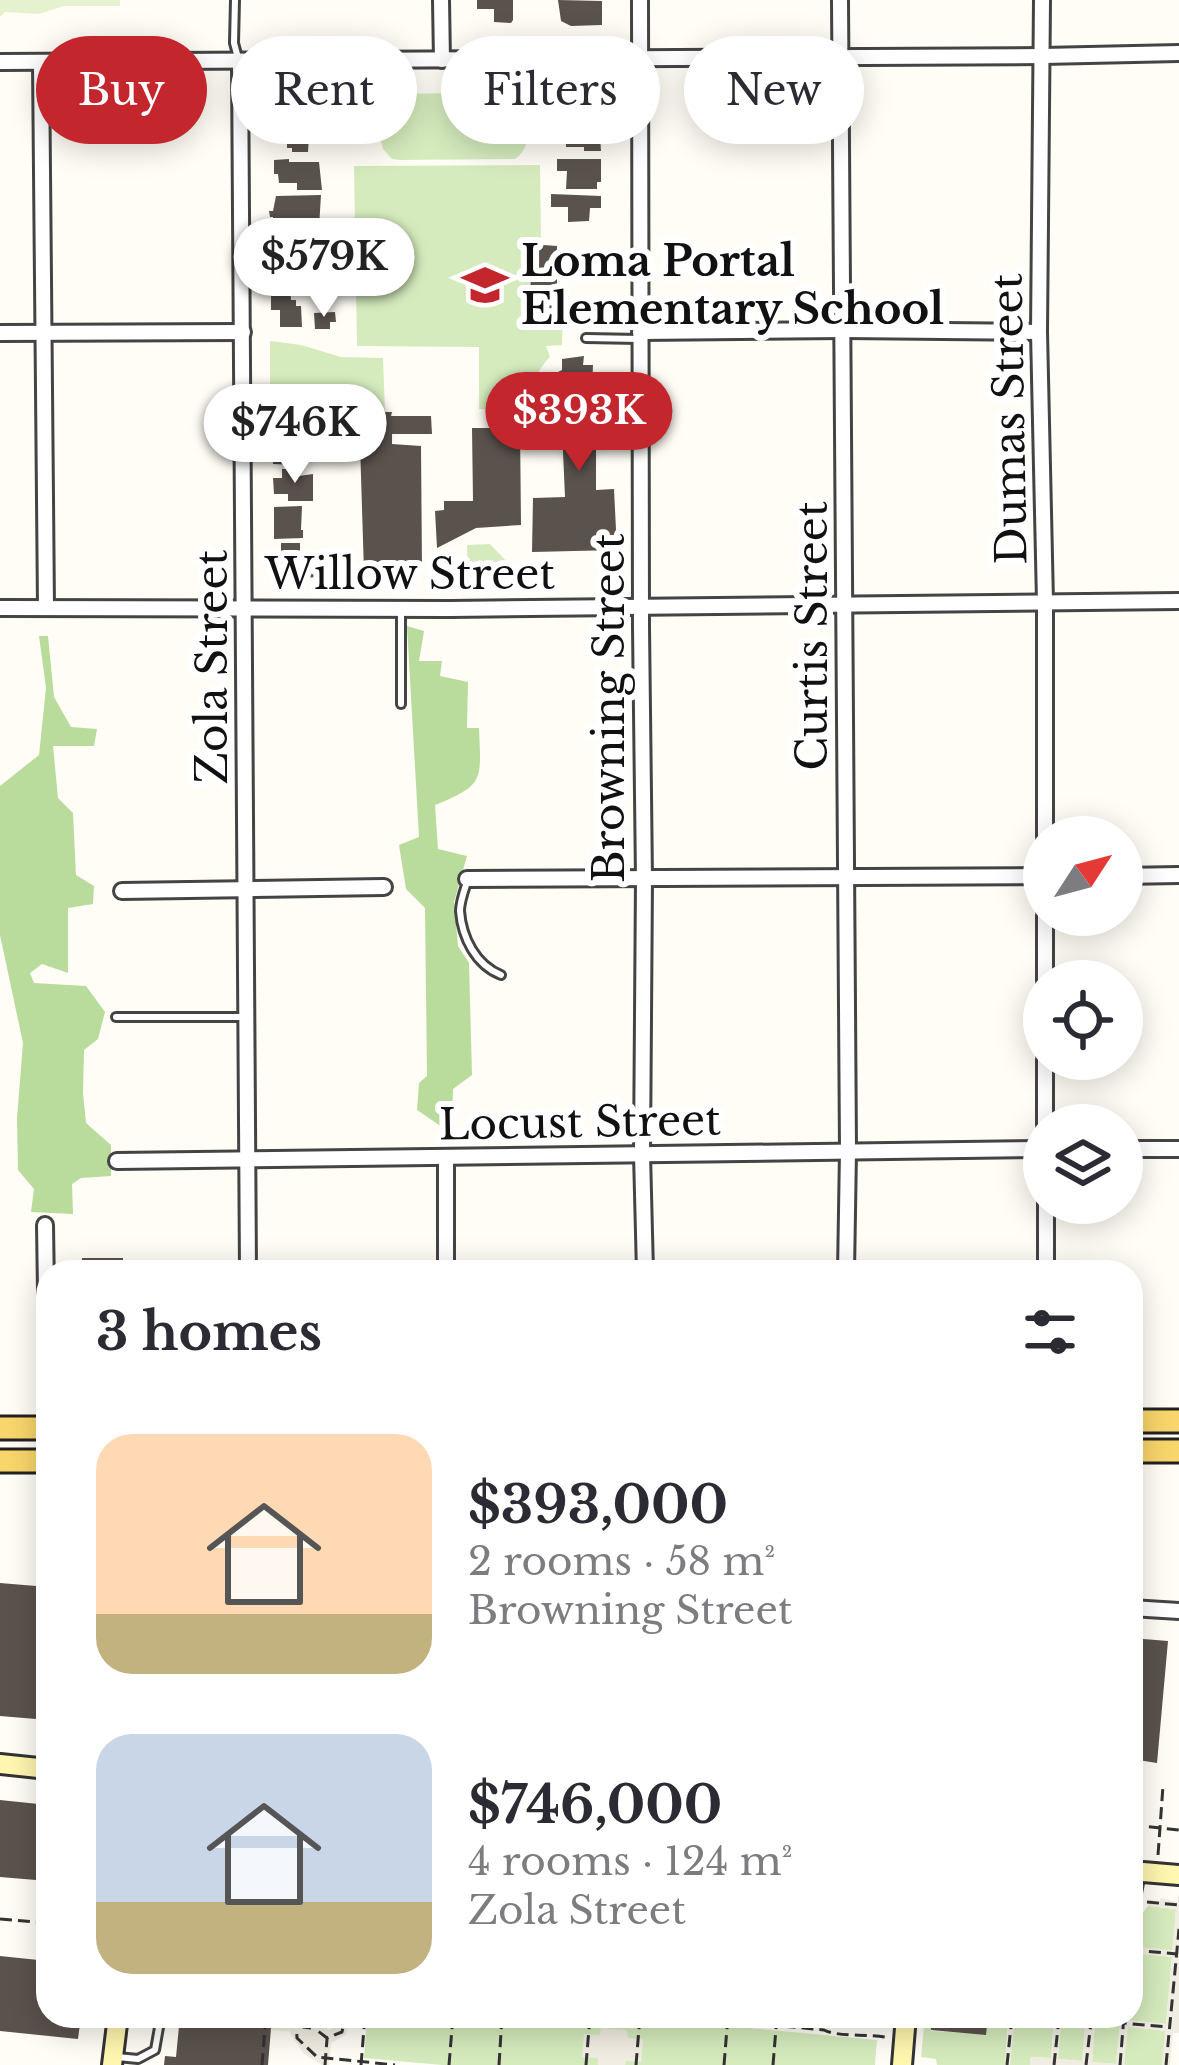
<!DOCTYPE html>
<html lang="en">
<head>
<meta charset="utf-8">
<style>
  body { margin:0; font-family:"Libre Baskerville",serif; background:#f7f7f7; color:#2b2b33; height:100vh; display:flex; flex-direction:column; font-size:45px; white-space:nowrap }
  * { box-sizing:border-box; margin:0 }
  p { font-size:39px; color:#7c7c81 }
  .icon { flex:none; width:66px; height:66px; fill:none; stroke:currentColor; stroke-width:2; stroke-linecap:round; stroke-linejoin:round }
  .map { position:relative; flex:1; overflow:hidden }
  .panel { position:absolute; left:36px; top:1260px; width:1107px; height:768px; display:flex; flex-direction:column; background:#fff; border-radius:36px; box-shadow:0 6px 30px #0003 }
  .panel>* { flex:none }
  .guide { position:absolute; left:36px; top:36px; width:1107px; height:108px; display:flex; gap:24px }
  .needle { width:78px; rotate:54deg }
  .buttons { position:absolute; left:1023px; top:816px; display:grid; gap:24px }
  .buttons a { display:grid; place-items:center; width:120px; height:120px; border-radius:50%; background:#fff; box-shadow:0 6px 30px #0003; font-size:60px }
  .price { position:absolute; translate:-50% -102px; padding:0 27px; border-radius:42px; background:#fff; color:#222; font-size:39px; line-height:78px; filter:drop-shadow(0 3px 6px #0008) }
  .price::after { content:''; position:absolute; left:50%; top:72px; width:36px; height:27px; margin-left:-18px; background:inherit; clip-path:polygon(0 0,100% 0,50% 100%) }
  .price.selected { background:#c4262e; color:#fff }
  ul { padding:0; list-style:none }
  li { display:flex; align-items:center; gap:36px; height:300px; padding:0 60px }
  li span { display:grid; place-items:center; flex:none; width:336px; height:240px; border-radius:36px; color:#555 }
  li>.icon { margin-inline-start:auto }
  span .icon { width:144px; height:144px; fill:#fffc; stroke-width:1 }
  li b { font-size:51px }
  h2 { display:flex; justify-content:space-between; align-items:center; height:144px; padding:0 60px; font-size:51px }
  .tag { padding:0 42px; border-radius:54px; background:#fff; box-shadow:0 6px 30px #0003; font-size:42px; line-height:108px }
  .tag.selected { background:#c4262e; color:#fff }
  .map>svg:first-child { display:block }
</style>
</head>
<body>
<div class="map">
<svg width="1179" height="2065" viewBox="0 0 1179 2065">
  <rect width="100%" height="100%" fill="#fffdf5"/>
  <g fill="#d5ebbd">
    <path d="M 491,89 L 512,90 L 526,101 C 529,121 533,147 515,159 L 399,160 L 392,159 L 383,149 C 378,130 376,106 393,94 L 461,93 Z"/>
    <path d="M 540,165 L 541,245 L 530,245 L 531,309 L 563,310 L 562,345 L 546,346 L 550,357 C 533,374 528,392 552,406 L 551,410 L 479,409 L 479,347 L 357,346 L 354,166 Z"/>
    <polygon points="270,341 301,345 341,357 383,358 385,412 359,413 359,428 270,431"/>
    <polygon points="490,544 507,562 508,578 468,577 467,545"/>
    <polygon points="1148,1906 1176,1909 1173,1951 1133,1947 1136,1922"/>
    <polygon points="1133,1953 1172,1957 1166,2024 1126,2020 1127,2016 1131,2016"/>
    <polygon points="367,2016 622,2016 877,2040 875,2065 442,2065 364,2058"/>
    <polygon points="925,2016 931,2016 931,2031 985,2034 988,2018 1008,2020 1005,2065 937,2065 936,2059 921,2057"/>
    <polygon points="1014,2017 1054,2020 1051,2058 1031,2057 1030,2065 1010,2065"/>
    <polygon points="1061,2021 1086,2023 1082,2061 1058,2059"/>
    <polygon points="1095,2024 1120,2026 1116,2064 1092,2062"/>
    <polygon points="1127,2026 1166,2031 1162,2065 1124,2065"/>
  </g>
  <g fill="#b9dc9c">
    <path d="M 407,626 L 424,631 L 419,661 L 442,661 L 440,676 L 468,682 L 467,728 L 479,728 C 481,780 485,785 435,805 L 438,849 L 467,856 L 454,902 L 458,946 L 469,963 L 472,1075 L 453,1089 L 452,1124 L 445,1129 L 417,1110 L 419,1083 L 427,1076 L 425,908 L 406,889 L 399,845 L 419,837 Z"/>
    <polygon points="39,636 48,636 54,697 71,727 97,729 94,746 53,746 58,798 73,813 76,875 94,886 93,904 68,908 68,973 42,964 30,973 34,983 86,986 105,1012 98,1039 84,1050 83,1093 86,1123 111,1145 111,1176 81,1178 72,1184 73,1214 31,1212 34,1189 18,1170 17,1118 23,1043 0,935 0,786 39,755 46,688"/>
  </g>
  <polygon fill="#e6f2cf" points="0,0 120,0 120,6 64,6 39,14 5,12 0,17"/>
  <g fill="#f1ede2" fill-rule="evenodd">
    <path d="M 1179,1892 L 1179,2033 L 1173,2033 L 1170,2065 L 1162,2065 L 1165,2031 L 1128,2027 L 1124,2064 L 1127,2065 L 1030,2065 L 1030,2057 L 1051,2058 L 1054,2021 L 1015,2017 L 1010,2065 L 1005,2065 L 1009,2016 L 1127,2016 L 1127,2020 L 1166,2024 L 1172,1957 L 1133,1953 L 1131,1969 L 1131,1925 L 1136,1922 L 1134,1947 L 1172,1950 L 1176,1909 L 1148,1906 L 1150,1900 L 1160,1901 L 1161,1898 L 1177,1902 ZM 1061,2022 L 1085,2024 L 1082,2061 L 1058,2059 ZM 1095,2024 L 1120,2026 L 1116,2064 L 1092,2062 Z"/>
    <polygon points="289,2016 298,2016 298,2021 308,2022 308,2017 302,2016 322,2016 322,2025 329,2030 338,2025 337,2016 350,2016 346,2035 331,2043 329,2065 322,2065 303,2053 289,2031 271,2030 272,2018 288,2021"/>
    <polygon points="601,2028 627,2030 628,2038 643,2039 641,2062 626,2061 625,2065 598,2065 598,2058 582,2057 584,2034 600,2035"/>
  </g>
  <g fill="#5a524d">
    <polygon points="477,0 513,0 513,20 511,23 494,22 494,9 477,9"/>
    <polygon points="558,0 602,1 602,25 571,26 561,21"/>
    <polygon points="325,86 341,86 341,110 330,110 330,115 284,115 281,113 281,98 287,98 292,88 311,88 311,101 326,101"/>
    <polygon points="578,86 602,86 606,110 600,110 600,115 578,115 578,109 575,109 575,90 578,90"/>
    <polygon points="578,120 599,121 601,151 584,151 584,147 566,147 566,123 578,123"/>
    <polygon points="293,121 310,121 308,152 292,152 292,148 287,148 287,140 275,140 275,127 293,126"/>
    <polygon points="289,159 289,162 319,162 322,190 297,190 297,183 279,183 278,174 274,174 274,160"/>
    <polygon points="557,159 601,159 601,182 597,182 597,189 566,189 567,171 557,171"/>
    <polygon points="551,194 601,196 601,208 590,208 589,221 568,222 568,207 551,207"/>
    <polygon points="321,195 319,227 273,225 273,217 270,217 269,211 273,211 276,196"/>
    <polygon points="268,234 312,236 312,253 320,253 320,265 275,266 275,251 282,250 282,246 268,246"/>
    <polygon points="530,244 557,246 557,309 531,309"/>
    <polygon points="271,274 289,274 291,300 296,300 296,306 301,306 302,327 280,327 280,310 271,310"/>
    <polygon points="335,312 336,322 330,322 330,329 315,329 314,313"/>
    <polygon points="584,356 583,365 593,365 592,390 615,390 615,439 596,439 596,490 614,489 617,550 532,552 533,498 565,497 562,429 603,427 604,411 560,410 561,393 553,382 556,373 562,370 562,359"/>
    <polygon points="359,412 392,412 391,416 431,416 432,434 392,434 392,444 421,446 422,570 364,572"/>
    <polygon points="472,428 520,428 521,525 476,528 437,548 435,511 444,510 444,501 473,501"/>
    <polygon points="274,433 287,433 287,436 307,433 307,444 298,444 297,465 273,464"/>
    <polygon points="282,469 292,469 292,477 313,474 313,501 288,501 288,494 274,494 273,478 282,478"/>
    <polygon points="302,506 301,530 303,530 303,538 274,539 274,507"/>
    <polygon points="281,543 300,543 300,560 336,559 336,577 275,578 275,560 278,560 278,553 281,553"/>
    <rect x="82" y="1258" width="41" height="14"/>
    <polygon points="0,1583 48,1587 48,1720 0,1716"/>
    <polygon points="1131,1638 1168,1641 1157,1763 1138,1760 1136,1774 1131,1774"/>
    <polygon points="0,1800 48,1805 48,1881 0,1877"/>
    <polygon points="0,1956 48,1961 48,2016 81,2016 78,2039 0,2031"/>
    <polygon points="180,2016 272,2016 268,2065 164,2065 165,2056 176,2057"/>
    <polygon points="932,2016 988,2016 986,2035 931,2030"/>
  </g>
  <g fill="none" stroke-linecap="round" stroke-linejoin="round">
    <g stroke="#444" stroke-width="12">
      <g id="lane">
        <polyline points="235,0 234,43 238,58"/>
        <polyline points="586,338 639,339"/>
        <polyline points="401,704 401,612"/>
        <path d="M 467,882 C 464,891 460,902 460,911 C 462,938 476,965 501,975"/>
        <polyline points="116,1017 242,1017"/>
        <polyline points="1131,1908 1135,1903 1140,1878"/>
        <polyline points="117,2057 138,2059 155,2050 161,2016"/>
      </g>
    </g>
    <g stroke="#444" stroke-width="20">
      <g id="street">
        <polyline points="441,0 442,60"/>
        <polyline points="640,0 641,627 644,879 642,1154 645,1272"/>
        <polyline points="840,0 848,1151 846,1272"/>
        <polyline points="1042,0 1039,332 1045,602 1045,837"/>
        <polyline points="240,61 248,1272"/>
        <polyline points="0,62 1043,56 1179,53"/>
        <polyline points="41,62 46,608"/>
        <polyline points="640,332 844,330 1039,332"/>
        <polyline points="0,333 243,332"/>
        <polyline points="0,608 450,609 1179,601"/>
        <polyline points="1122,876 1179,875"/>
        <polyline points="467,879 1044,876"/>
        <polyline points="122,891 384,887"/>
        <polyline points="1045,915 1045,981"/>
        <polyline points="1045,1059 1045,1125"/>
        <polyline points="1122,1149 1179,1149"/>
        <polyline points="446,1157 446,1272"/>
        <polyline points="117,1161 1044,1149"/>
        <polyline points="1046,1203 1046,1272"/>
        <polyline points="45,1225 48,1422"/>
        <polyline points="48,1461 48,1440"/>
        <polyline points="1131,1608 1179,1611"/>
      </g>
    </g>
    <g stroke="#333" stroke-width="24">
      <g id="secondary">
        <polyline points="0,1764 48,1769"/>
        <polyline points="1131,1871 1179,1875"/>
        <polyline points="112,2065 118,2016"/>
        <polyline points="902,2065 906,2016"/>
      </g>
    </g>
    <g stroke="#222" stroke-width="27">
      <g id="primary">
        <polyline points="1131,1421 1179,1421"/>
        <polyline points="0,1428 48,1428"/>
        <polyline points="1131,1451 1179,1451"/>
        <polyline points="0,1461 48,1461"/>
      </g>
    </g>
    <g stroke="#333" stroke-width="3" stroke-dasharray="12 6" stroke-linecap="butt">
      <polyline points="1131,1825 1179,1830"/>
      <polyline points="1158,1855 1163,1786"/>
      <polyline points="1147,1902 1179,1905"/>
      <polyline points="0,1919 48,1923"/>
      <polyline points="1131,1925 1131,1922"/>
      <polyline points="1131,1950 1177,1954"/>
      <polyline points="296,2016 297,2038 317,2057 395,2065"/>
      <polyline points="313,2016 314,2028 327,2038 342,2032 345,2016"/>
      <path d="M 676,2016 L 824,2030 C 838,2037 867,2034 885,2037"/>
      <polyline points="1043,2016 1168,2027"/>
      <polyline points="267,2023 311,2028"/>
      <polyline points="262,2065 266,2016"/>
      <polyline points="325,2065 327,2039"/>
      <polyline points="361,2065 365,2016"/>
      <polyline points="449,2065 453,2016"/>
      <polyline points="499,2065 502,2016"/>
      <polyline points="586,2065 590,2016"/>
      <polyline points="636,2065 640,2016"/>
      <polyline points="724,2065 728,2016"/>
      <polyline points="773,2065 777,2016"/>
      <polyline points="1007,2065 1012,2016"/>
      <polyline points="1054,2065 1059,2018"/>
      <polyline points="1086,2065 1091,2022"/>
      <polyline points="1120,2065 1124,2016"/>
      <polyline points="1166,2065 1179,1929"/>
    </g>
    <use href="#lane" stroke="#fff" stroke-width="6"/>
    <use href="#street" stroke="#fff" stroke-width="14"/>
    <use href="#secondary" stroke="#fff6b0" stroke-width="18"/>
    <use href="#primary" stroke="#f9d66b" stroke-width="21"/>
  </g>
  <defs>
    <g id="school-bare" transform="scale(3.6)"><path d="M0-5L7-2L0 1L-7-2ZM-4 1L0 2.5L4 1V4Q0 6-4 4Z" fill="#c4262e" stroke="#fff" stroke-width="2.5" paint-order="stroke"/></g>
  </defs>
  <g fill-rule="evenodd">
    <use href="#school-bare" x="485" y="285"/>
  </g>
  <g text-anchor="middle" dominant-baseline="central" stroke-width="12" stroke-linejoin="round" paint-order="stroke">
    <g font-size="42" font-weight="bold" fill="#111" stroke="#fff" text-anchor="start">
      <text x="521" y="261">Loma Portal<tspan x="521" dy="48">Elementary School</tspan></text>
    </g>
    <g font-size="42" fill="#111" stroke="#fff">
      <text transform="translate(1009 419) rotate(-91)">Dumas Street</text>
      <text x="410" y="574">Willow Street</text>
      <text transform="translate(812 636) rotate(-90)">Curtis Street</text>
      <text transform="translate(212 667) rotate(-90)">Zola Street</text>
      <text transform="translate(609 708) rotate(-90)">Browning Street</text>
      <text transform="translate(580 1122) rotate(-1)">Locust Street</text>
    </g>
  </g>
</svg>
<div class="buttons">
<a><svg class="needle" viewBox="-14 -14 28 28"><path d="M0-13l5 13h-10z" fill="#e53935"/><path d="M0 13l5-13h-10z" fill="#7c7c81"/></svg></a>
<a><svg class="icon" aria-label="locate" viewBox="0 0 24 24"><circle cx="12" cy="12" r="6"/><path d="M12 2v4M12 18v4M2 12h4M18 12h4"/></svg></a>
<a><svg class="icon" aria-label="layers" viewBox="0 0 24 24"><path d="M12 4l9 5-9 5-9-5zM3 14l9 5 9-5"/></svg></a>
</div>
<b class="price" style="left:324px;top:320px">$579K</b>
<b class="price selected" style="left:579px;top:474px">$393K</b>
<b class="price" style="left:295px;top:486px">$746K</b>
<div class="guide">
<a class="tag selected">Buy</a>
<a class="tag">Rent</a>
<a class="tag">Filters</a>
<a class="tag">New</a>
</div>
<section class="panel">
<h2>3 homes<svg class="icon" aria-label="filters" viewBox="0 0 24 24"><path d="M4 7h16M4 17h16"/><circle cx="9" cy="7" r="2"/><circle cx="15" cy="17" r="2"/></svg></h2>
<ul>
<li><span style="background:linear-gradient(#ffd9b3 75%,#c2b280 0)"><svg class="icon" aria-label="home" viewBox="0 0 24 24"><path d="M3 11l9-7 9 7M6 9v11h12V9"/></svg></span><div><b>$393,000</b><p>2 rooms · 58 m²</p><p>Browning Street</p></div></li>
<li><span style="background:linear-gradient(#c9d6e8 70%,#c2b280 0)"><svg class="icon" aria-label="home" viewBox="0 0 24 24"><path d="M3 11l9-7 9 7M6 9v11h12V9"/></svg></span><div><b>$746,000</b><p>4 rooms · 124 m²</p><p>Zola Street</p></div></li>
</ul>
</section>
</div>
</body>
</html>
